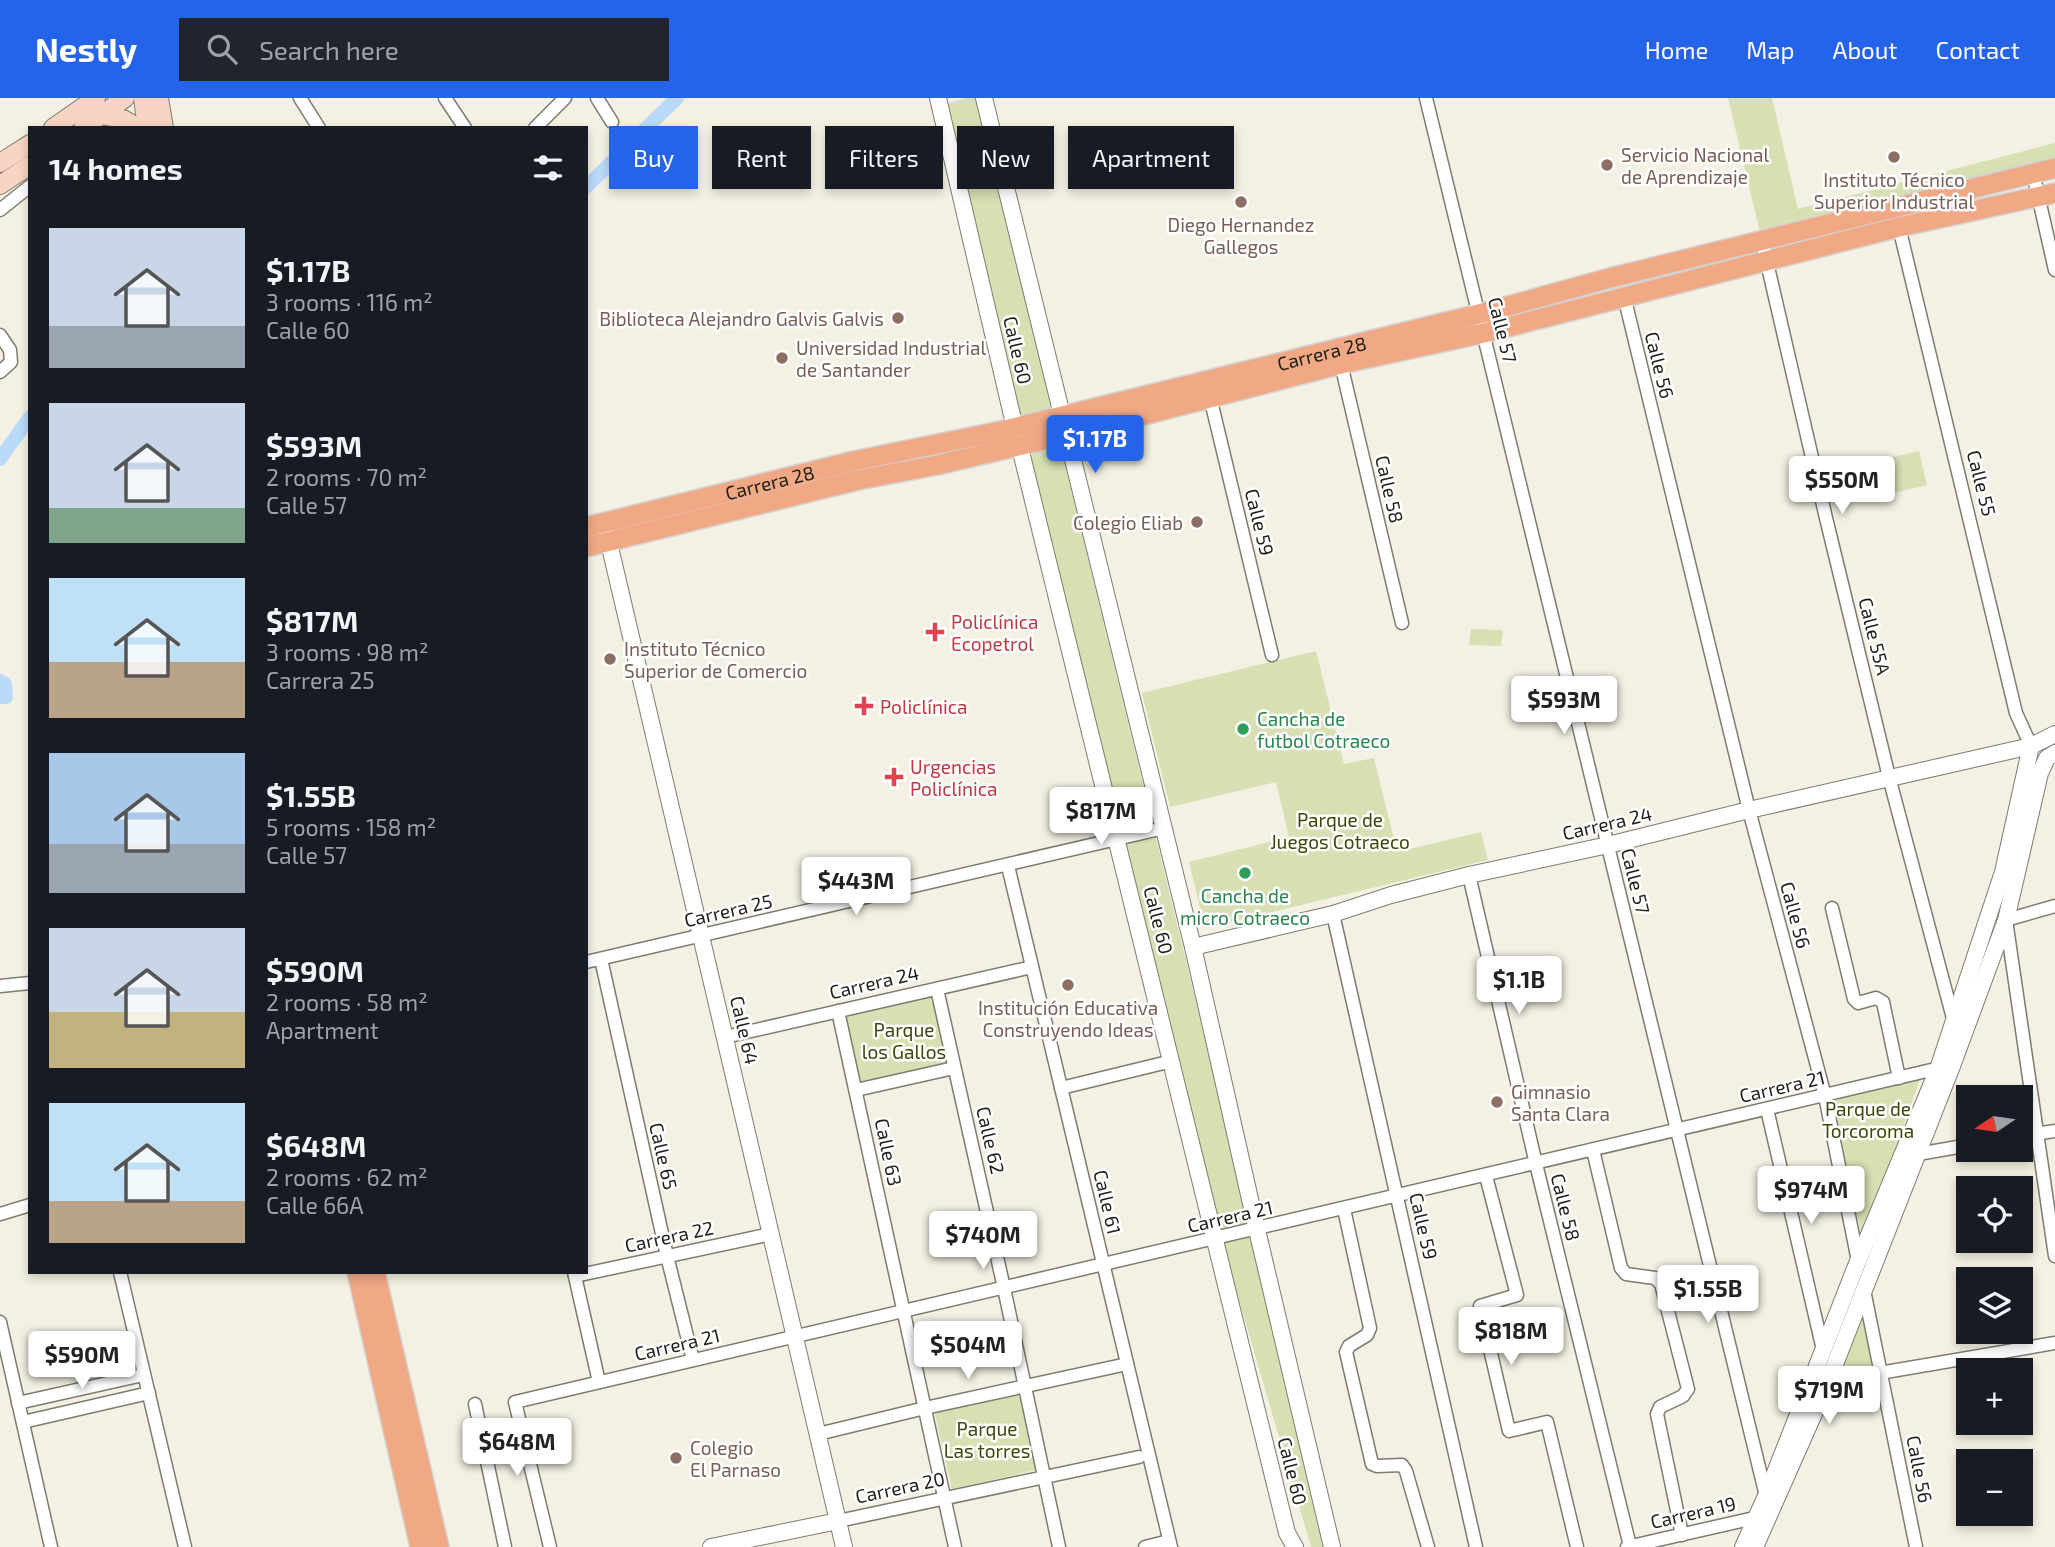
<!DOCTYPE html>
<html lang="en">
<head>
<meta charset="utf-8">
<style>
  body { margin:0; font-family:"Exo 2",sans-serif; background:#20242c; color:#f1f3f6; height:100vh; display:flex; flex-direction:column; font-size:26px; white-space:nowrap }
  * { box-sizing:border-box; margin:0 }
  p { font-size:23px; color:#9ea1a6 }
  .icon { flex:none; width:38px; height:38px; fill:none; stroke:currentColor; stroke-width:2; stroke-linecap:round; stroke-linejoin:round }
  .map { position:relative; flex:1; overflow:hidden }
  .drawer { position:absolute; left:28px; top:28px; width:560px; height:1148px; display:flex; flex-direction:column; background:#171b24; border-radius:0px; box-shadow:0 4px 10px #0003 }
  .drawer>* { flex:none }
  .guide { position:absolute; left:609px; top:28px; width:665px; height:63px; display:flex; gap:14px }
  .needle { width:46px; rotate:257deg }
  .fabs { position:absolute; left:1956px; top:987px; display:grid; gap:14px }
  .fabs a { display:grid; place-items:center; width:77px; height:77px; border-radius:0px; background:#171b24; box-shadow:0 4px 10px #0003; font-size:35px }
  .price { position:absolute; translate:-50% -60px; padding:0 16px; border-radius:7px; background:#fff; color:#222; font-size:23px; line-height:46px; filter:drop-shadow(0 2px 4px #0008) }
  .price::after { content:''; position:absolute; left:50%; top:42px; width:21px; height:16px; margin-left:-10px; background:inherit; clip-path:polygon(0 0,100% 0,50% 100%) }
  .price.active { background:#2563eb; color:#fff }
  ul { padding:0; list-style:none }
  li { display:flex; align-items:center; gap:21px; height:175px; padding:0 21px }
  li span { display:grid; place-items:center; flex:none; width:196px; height:140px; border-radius:0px; color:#555 }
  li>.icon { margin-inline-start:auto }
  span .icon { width:84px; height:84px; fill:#fffc; stroke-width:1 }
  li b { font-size:30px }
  h2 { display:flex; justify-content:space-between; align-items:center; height:84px; padding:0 21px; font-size:30px }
  .pill { padding:0 24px; border-radius:0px; background:#171b24; box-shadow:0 4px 10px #0003; font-size:24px; line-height:63px }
  .pill.active { background:#2563eb; color:#fff }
  header { display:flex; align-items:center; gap:42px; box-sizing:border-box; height:98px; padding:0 35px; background:#2563eb; color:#fff }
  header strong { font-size:33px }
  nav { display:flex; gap:38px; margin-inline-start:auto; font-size:24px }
  .search { width:490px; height:63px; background:#20242c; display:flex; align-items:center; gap:18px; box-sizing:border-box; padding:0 24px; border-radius:0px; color:#9ea1a6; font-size:26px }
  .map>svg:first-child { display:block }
</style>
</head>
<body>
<header>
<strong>Nestly</strong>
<div class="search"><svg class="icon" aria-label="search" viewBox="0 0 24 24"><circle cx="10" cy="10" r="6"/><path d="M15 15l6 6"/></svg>Search here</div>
<nav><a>Home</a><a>Map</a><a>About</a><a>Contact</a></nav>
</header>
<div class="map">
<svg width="2055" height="1449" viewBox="0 0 2055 1449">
  <rect width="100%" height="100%" fill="#f4f0e3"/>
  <g fill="#d7dfb3">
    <polygon points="966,0 976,0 1258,1159 1326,1449 1311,1449 1221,1140 943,7"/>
    <polygon points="1728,0 1772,0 1798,111 2055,45 2055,70 1762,143"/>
    <polygon points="1919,353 1927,387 1865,402 1857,368"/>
    <polygon points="1471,531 1503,532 1501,548 1469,547"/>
    <polygon points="1316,553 1344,666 1374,660 1397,754 1481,734 1488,762 1205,830 1189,764 1289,739 1276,684 1170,709 1142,595"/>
    <polygon points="933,899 948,968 859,987 845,919"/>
    <polygon points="1924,970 1863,1141 1823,994"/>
    <polygon points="1864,1217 1875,1268 1835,1278"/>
    <polygon points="1020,1291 1041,1371 952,1391 934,1312"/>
  </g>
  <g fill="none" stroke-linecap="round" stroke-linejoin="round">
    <g stroke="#b9daf9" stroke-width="14">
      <polyline points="586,89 677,0"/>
      <polyline points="0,361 30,319"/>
      <polyline points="0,583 5,586 6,599 0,599"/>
    </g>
    <g stroke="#7f7b70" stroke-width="15">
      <g id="minor">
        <polyline points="300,0 319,30"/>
        <polyline points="445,0 465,30"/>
        <polyline points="597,0 612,24"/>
        <polyline points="1426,0 1766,1398"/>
        <polyline points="535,30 565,0"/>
        <polyline points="2033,75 2055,172"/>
        <polyline points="0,112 30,88"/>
        <polyline points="1899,129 2016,615 2031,648"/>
        <polyline points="1762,143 1826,420 1889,679 1954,924"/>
        <polyline points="1624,198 1749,712 1825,998 1858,1163"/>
        <polyline points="0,237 10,252 11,264 0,274"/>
        <polyline points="1341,266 1402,525"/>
        <polyline points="1210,299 1272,557"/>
        <polyline points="1008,768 1171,1449"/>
        <polyline points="1469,777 1536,1066 1630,1448"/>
        <polyline points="2055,808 2006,822 2055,1158"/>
        <polyline points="1832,810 1854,901 1858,905 1876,900 1883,904 1899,980"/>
        <polyline points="1333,816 1476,1449"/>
        <polyline points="601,861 667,1158 693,1262"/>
        <polyline points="586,864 1164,730"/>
        <polyline points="0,888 30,885"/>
        <polyline points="937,891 1004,1190 1059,1449"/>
        <polyline points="838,913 955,1449"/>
        <polyline points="725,939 1032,869"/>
        <polyline points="1061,990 1172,963"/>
        <polyline points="856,992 954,970"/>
        <polyline points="1767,1011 1823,1252"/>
        <polyline points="2021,1038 2055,1033"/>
        <polyline points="1593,1052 1621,1170 1626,1176 1655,1180 1661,1186 1688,1291 1683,1298 1660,1309 1657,1316 1682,1437"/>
        <polyline points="1918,1056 1969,1047"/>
        <polyline points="1486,1078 1517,1197 1480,1208 1509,1333 1547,1324 1577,1449"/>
        <polyline points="1344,1111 1370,1230 1367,1237 1349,1248 1346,1254 1372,1366 1377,1368 1402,1367 1406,1373 1428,1449"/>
        <polyline points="0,1116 30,1107"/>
        <polyline points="120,1174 185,1449"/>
        <polyline points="574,1174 599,1284"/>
        <polyline points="575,1178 771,1136"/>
        <polyline points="1864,1192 1916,1449"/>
        <polyline points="0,1224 51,1449"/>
        <polyline points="1821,1285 2055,1245"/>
        <polyline points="18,1305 143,1277"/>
        <polyline points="475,1306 505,1449"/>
        <polyline points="23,1324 149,1295"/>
        <polyline points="818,1336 925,1310 1127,1266"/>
        <polyline points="838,1423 1139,1359"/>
        <polyline points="550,1449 515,1304 1944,969"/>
        <polyline points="1145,1449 1169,1443"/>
        <polyline points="1627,1449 1763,1418"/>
      </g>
    </g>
    <g stroke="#7f7b70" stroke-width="18">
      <g id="tertiary">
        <polyline points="938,0 1011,313 1287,1435 1295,1449"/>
        <polyline points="984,0 1193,849 1257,1132 1332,1449"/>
        <polyline points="606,432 844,1449"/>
        <polyline points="1193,849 1333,816 1391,797 1469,777 1608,747 1749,712 2031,648 2055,636"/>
        <polyline points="711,1449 838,1423"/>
        <polyline points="1743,1449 1766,1398 1858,1163 1938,971 2003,774 2031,648"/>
        <polyline points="1755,1449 1828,1284 1952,968 2006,822 2040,675 2047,660 2055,655"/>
      </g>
    </g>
    <g stroke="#7f7b70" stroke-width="20">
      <g id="secondary">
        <polyline points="143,0 147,30"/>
        <polyline points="159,0 164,30"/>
        <polyline points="101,17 123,21 139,30"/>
        <polyline points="53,30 96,0"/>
        <polyline points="83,30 125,0"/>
        <polyline points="0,65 30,46"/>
        <polyline points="0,87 30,67"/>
      </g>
    </g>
    <g stroke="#d2d2d1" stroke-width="22">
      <g id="primary">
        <path id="s1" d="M 586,429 L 854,363 L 1001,333 L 1479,216 L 1610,180 L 2055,70"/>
        <polyline points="586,449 858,382 937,367 1074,335 1341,266 1484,235 1899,129 2055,95"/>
        <polyline points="357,1174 420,1449"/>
        <polyline points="375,1174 439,1449"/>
      </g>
    </g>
    <use href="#minor" stroke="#fff" stroke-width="12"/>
    <use href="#tertiary" stroke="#fff" stroke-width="16"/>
    <use href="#secondary" stroke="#f8d4c2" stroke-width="18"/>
    <use href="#primary" stroke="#f1a985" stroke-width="19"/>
  </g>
  <g fill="#8d6e63" stroke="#fff" stroke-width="2.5">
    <circle cx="1894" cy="59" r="7"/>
    <circle cx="1607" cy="67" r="7"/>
    <circle cx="1241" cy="104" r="7"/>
    <circle cx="898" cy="220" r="7"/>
    <circle cx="782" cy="260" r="7"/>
    <circle cx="1197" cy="424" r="7"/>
    <circle cx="610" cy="561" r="7"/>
    <circle cx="1068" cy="887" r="7"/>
    <circle cx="1497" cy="1004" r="7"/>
    <circle cx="676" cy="1360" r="7"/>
  </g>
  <g fill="#e0444e" stroke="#fff" stroke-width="2.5">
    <path d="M931.5 523.5h7v7h7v7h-7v7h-7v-7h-7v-7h7z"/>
    <path d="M860.5 597.5h7v7h7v7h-7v7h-7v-7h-7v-7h7z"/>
    <path d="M890.5 668.5h7v7h7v7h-7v7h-7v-7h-7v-7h7z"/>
  </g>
  <g fill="#2e9e5b" stroke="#fff" stroke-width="2.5">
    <circle cx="1243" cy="631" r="7"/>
    <circle cx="1245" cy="775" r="7"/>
  </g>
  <g text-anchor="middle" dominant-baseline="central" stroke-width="5" stroke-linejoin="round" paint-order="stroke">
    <g font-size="19" fill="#785e54" stroke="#fff" text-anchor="start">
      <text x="1621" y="56">Servicio Nacional<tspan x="1621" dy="22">de Aprendizaje</tspan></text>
      <text x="1894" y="81" text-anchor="middle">Instituto Técnico<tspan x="1894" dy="22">Superior Industrial</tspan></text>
      <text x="1241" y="126" text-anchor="middle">Diego Hernandez<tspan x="1241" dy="22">Gallegos</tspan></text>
      <text x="884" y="220" text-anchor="end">Biblioteca Alejandro Galvis Galvis</text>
      <text x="796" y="249">Universidad Industrial<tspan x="796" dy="22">de Santander</tspan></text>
      <text x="1183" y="424" text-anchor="end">Colegio Eliab</text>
      <text x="624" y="550">Instituto Técnico<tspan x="624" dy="22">Superior de Comercio</tspan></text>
      <text x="1068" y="909" text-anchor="middle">Institución Educativa<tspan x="1068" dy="22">Construyendo Ideas</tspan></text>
      <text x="1511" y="993">Gimnasio<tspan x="1511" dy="22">Santa Clara</tspan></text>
      <text x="690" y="1349">Colegio<tspan x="690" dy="22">El Parnaso</tspan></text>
    </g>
    <g font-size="19" fill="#1e1d18" stroke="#fff">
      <text transform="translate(1503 232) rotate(76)">Calle 57</text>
      <text transform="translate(1018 252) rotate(77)">Calle 60</text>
      <text stroke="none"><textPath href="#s1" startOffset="756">Carrera 28</textPath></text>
      <text transform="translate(1660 267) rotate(76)">Calle 56</text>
      <text stroke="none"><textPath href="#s1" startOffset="189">Carrera 28</textPath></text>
      <text transform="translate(1982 385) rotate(76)">Calle 55</text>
      <text transform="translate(1390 391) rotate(77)">Calle 58</text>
      <text transform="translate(1260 424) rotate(76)">Calle 59</text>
      <text transform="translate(1875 538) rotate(76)">Calle 55A</text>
      <text transform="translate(1607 725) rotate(-13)">Carrera 24</text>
      <text transform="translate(1636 783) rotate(76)">Calle 57</text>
      <text transform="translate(728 812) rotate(-13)">Carrera 25</text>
      <text transform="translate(1796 817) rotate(75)">Calle 56</text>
      <text transform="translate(1159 822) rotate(76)">Calle 60</text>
      <text transform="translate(874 884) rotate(-13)">Carrera 24</text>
      <text transform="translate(745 932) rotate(77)">Calle 64</text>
      <text transform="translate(1782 988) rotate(-13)">Carrera 21</text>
      <text transform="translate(991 1042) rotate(77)">Calle 62</text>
      <text transform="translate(889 1054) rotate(78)">Calle 63</text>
      <text transform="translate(664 1058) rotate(77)">Calle 65</text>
      <text transform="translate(1108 1104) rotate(77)">Calle 61</text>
      <text transform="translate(1566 1109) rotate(76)">Calle 58</text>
      <text transform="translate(1230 1118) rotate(-13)">Carrera 21</text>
      <text transform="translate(1424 1128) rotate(77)">Calle 59</text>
      <text transform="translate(669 1138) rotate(-12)">Carrera 22</text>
      <text transform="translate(677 1246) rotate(-13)">Carrera 21</text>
      <text transform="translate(1920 1371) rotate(79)">Calle 56</text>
      <text transform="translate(1293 1373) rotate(76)">Calle 60</text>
      <text transform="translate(900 1389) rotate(-12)">Carrera 20</text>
      <text transform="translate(1693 1414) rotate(-13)">Carrera 19</text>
    </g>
    <g font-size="19" fill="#be3a42" stroke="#fff" text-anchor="start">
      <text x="951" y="523">Policlínica<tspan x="951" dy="22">Ecopetrol</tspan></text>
      <text x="880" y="608">Policlínica</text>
      <text x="910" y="668">Urgencias<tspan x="910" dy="22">Policlínica</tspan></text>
    </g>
    <g font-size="19" fill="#27864d" stroke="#fff" text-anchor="start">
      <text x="1257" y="620">Cancha de<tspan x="1257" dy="22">futbol Cotraeco</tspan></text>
      <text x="1245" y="797" text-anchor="middle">Cancha de<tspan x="1245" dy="22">micro Cotraeco</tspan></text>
    </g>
    <g font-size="19" fill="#404609" stroke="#fff">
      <text x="1340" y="721">Parque de<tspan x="1340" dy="22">Juegos Cotraeco</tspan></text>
      <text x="904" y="931">Parque<tspan x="904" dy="22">los Gallos</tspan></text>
      <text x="1868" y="1010">Parque de<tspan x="1868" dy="22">Torcoroma</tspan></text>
      <text x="987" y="1330">Parque<tspan x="987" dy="22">Las torres</tspan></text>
    </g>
  </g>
</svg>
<div class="fabs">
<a><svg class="needle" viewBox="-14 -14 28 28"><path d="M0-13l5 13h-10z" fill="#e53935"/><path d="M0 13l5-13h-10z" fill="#9ea1a6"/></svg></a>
<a><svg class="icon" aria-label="locate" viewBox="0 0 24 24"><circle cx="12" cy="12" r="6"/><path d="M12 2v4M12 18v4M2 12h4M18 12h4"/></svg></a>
<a><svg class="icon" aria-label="layers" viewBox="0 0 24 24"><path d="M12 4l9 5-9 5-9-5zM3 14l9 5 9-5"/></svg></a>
<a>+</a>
<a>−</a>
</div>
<b class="price active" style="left:1095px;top:377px">$1.17B</b>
<b class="price" style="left:1842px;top:418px">$550M</b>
<b class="price" style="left:1564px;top:638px">$593M</b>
<b class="price" style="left:1101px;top:749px">$817M</b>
<b class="price" style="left:856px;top:819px">$443M</b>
<b class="price" style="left:1519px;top:918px">$1.1B</b>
<b class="price" style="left:1811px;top:1128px">$974M</b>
<b class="price" style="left:983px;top:1173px">$740M</b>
<b class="price" style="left:1708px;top:1227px">$1.55B</b>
<b class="price" style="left:1511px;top:1269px">$818M</b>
<b class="price" style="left:968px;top:1283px">$504M</b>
<b class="price" style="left:82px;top:1293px">$590M</b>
<b class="price" style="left:1829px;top:1328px">$719M</b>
<b class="price" style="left:517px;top:1380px">$648M</b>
<div class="guide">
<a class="pill active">Buy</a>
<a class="pill">Rent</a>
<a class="pill">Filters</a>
<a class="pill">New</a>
<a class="pill">Apartment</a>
</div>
<section class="drawer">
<h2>14 homes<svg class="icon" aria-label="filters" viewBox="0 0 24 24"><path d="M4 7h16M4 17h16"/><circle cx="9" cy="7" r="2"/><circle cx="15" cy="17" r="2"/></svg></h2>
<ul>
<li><span style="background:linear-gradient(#c9d6e8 70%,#9aa5b1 0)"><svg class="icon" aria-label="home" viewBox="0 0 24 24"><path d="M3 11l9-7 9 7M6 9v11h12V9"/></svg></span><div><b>$1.17B</b><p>3 rooms · 116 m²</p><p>Calle 60</p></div></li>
<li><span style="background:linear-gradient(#c9d6e8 75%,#7fa58c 0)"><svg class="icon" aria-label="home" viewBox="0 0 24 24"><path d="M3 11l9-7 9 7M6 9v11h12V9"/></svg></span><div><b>$593M</b><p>2 rooms · 70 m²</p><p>Calle 57</p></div></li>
<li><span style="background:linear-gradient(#bfe0f5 60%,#b9a48a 0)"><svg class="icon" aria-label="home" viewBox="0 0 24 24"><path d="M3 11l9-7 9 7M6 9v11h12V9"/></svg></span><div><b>$817M</b><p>3 rooms · 98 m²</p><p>Carrera 25</p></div></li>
<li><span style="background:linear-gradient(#a9c7e8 65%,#9aa5b1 0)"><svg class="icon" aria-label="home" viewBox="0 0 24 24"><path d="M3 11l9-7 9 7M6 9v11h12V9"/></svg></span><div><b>$1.55B</b><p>5 rooms · 158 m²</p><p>Calle 57</p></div></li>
<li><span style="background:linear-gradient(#c9d6e8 60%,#c2b280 0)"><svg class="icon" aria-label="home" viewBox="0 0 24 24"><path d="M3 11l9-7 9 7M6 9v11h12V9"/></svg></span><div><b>$590M</b><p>2 rooms · 58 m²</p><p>Apartment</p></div></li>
<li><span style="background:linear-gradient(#bfe0f5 70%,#b9a48a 0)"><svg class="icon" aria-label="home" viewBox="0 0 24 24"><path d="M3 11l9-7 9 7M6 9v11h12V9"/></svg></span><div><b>$648M</b><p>2 rooms · 62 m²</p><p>Calle 66A</p></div></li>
</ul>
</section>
</div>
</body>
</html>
